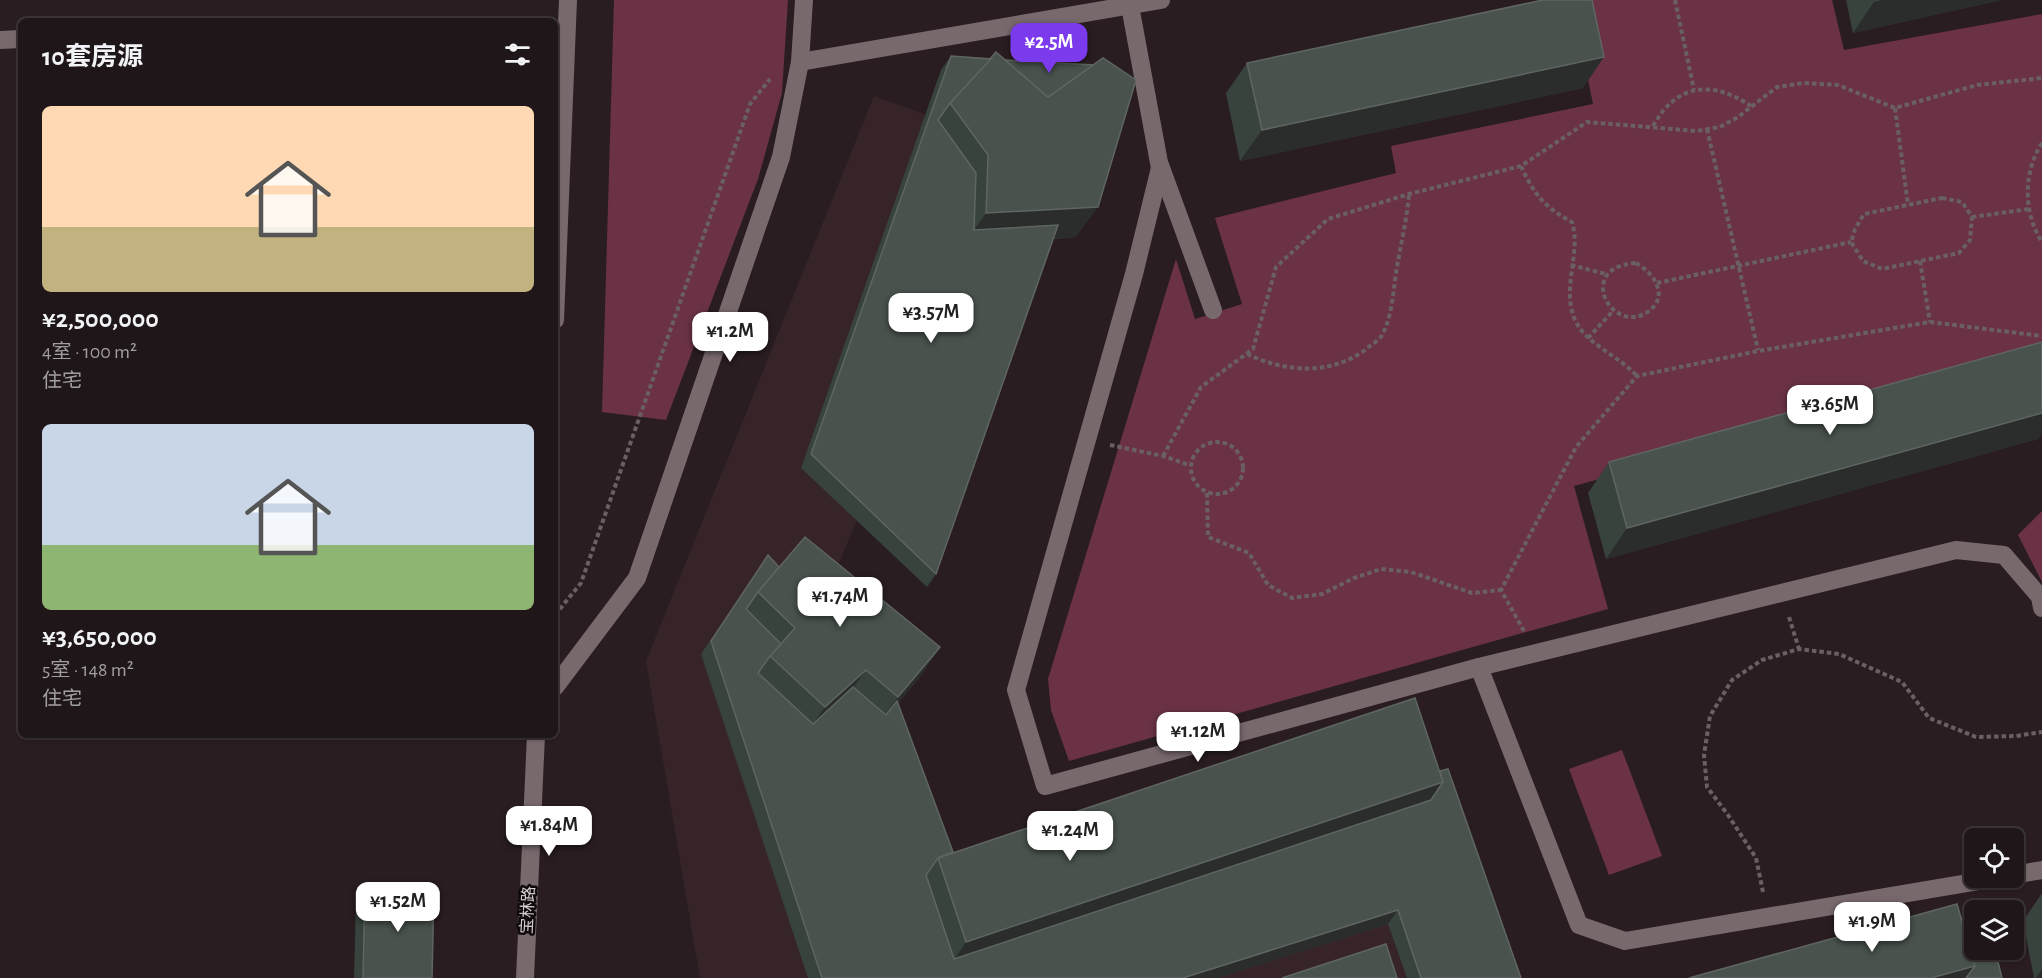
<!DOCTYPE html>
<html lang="zh">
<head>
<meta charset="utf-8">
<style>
  body { margin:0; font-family:"Alegreya Sans","Noto Sans SC",sans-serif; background:#2c2326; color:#f1f3f6; height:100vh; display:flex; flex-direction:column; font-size:22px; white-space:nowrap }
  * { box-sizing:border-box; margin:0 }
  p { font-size:20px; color:#a19fa2 }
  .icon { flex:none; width:33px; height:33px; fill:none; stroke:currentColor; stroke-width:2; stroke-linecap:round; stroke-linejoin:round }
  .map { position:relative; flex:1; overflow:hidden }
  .details { position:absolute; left:18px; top:18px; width:540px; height:720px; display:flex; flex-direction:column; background:#1f1619; border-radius:9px; box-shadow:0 2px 4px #0004,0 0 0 2px #3c3538 }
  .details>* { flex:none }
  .tools { position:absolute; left:1964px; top:828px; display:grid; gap:12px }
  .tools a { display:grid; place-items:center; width:60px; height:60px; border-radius:9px; background:#1f1619; box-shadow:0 2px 4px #0004,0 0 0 2px #3c3538; font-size:30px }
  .price { position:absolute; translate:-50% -51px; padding:0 14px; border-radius:12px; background:#fff; color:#222; font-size:20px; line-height:39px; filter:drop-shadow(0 2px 3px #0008) }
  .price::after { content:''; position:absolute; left:50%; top:36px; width:18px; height:14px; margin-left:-9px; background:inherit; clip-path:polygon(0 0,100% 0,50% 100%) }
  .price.selected { background:#7c3aed; color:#fff }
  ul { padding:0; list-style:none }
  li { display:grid; align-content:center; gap:12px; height:318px; padding:0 24px }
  li span { display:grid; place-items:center; height:186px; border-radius:9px; color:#555 }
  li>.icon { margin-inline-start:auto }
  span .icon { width:108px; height:108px; fill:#fffc; stroke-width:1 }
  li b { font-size:26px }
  h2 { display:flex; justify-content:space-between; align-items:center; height:72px; padding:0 24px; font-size:26px }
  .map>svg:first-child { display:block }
</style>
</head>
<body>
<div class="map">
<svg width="2042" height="978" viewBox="0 0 2042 978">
  <rect width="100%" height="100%" fill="#291d21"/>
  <polygon fill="#362429" points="874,96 1012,146 795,669 895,968 1426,797 1492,978 700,978 646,661"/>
  <g fill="#6b3246">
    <polygon points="614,0 788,0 782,93 758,179 666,420 602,412"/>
    <polygon points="1572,0 1832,0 1844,50 2042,14 2042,420 2030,360 1574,486 1608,609 1069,761 1051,710 1048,679 1176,259 1195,319 1242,304 1215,218 1396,173 1391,146 1593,104"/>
    <polygon points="2042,511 2042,582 2018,535"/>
    <polygon points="1622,750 1662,856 1609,875 1569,769"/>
  </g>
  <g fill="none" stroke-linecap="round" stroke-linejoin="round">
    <g stroke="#6a5f62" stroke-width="4" stroke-dasharray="4.5 3" stroke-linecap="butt">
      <polyline points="1675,0 1694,90"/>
      <polyline points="1895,108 1908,205"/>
      <path d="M 1653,126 C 1677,83 1712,80 1751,106"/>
      <polyline points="1707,129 1758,350"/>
      <path d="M 2042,143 C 2023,172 2023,213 2042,242"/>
      <path d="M 1521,166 C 1534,194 1544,207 1572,222 C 1582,255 1559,291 1577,324 C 1589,345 1620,357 1637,376"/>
      <polygon points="1942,198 1962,202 1972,217 1970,240 1959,253 1882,269 1863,261 1851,242 1855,229 1864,214"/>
      <polyline points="1972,217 2029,209"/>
      <polyline points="1920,261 1930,322"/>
      <path d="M 1636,263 C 1653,272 1670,296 1649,311 C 1613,338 1573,267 1636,263 Z"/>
      <polyline points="1571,265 1606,274"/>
      <polyline points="1657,283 1851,242"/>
      <polyline points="1588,338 1613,311"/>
      <path d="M 1247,354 C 1285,372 1329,376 1365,350 C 1370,345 1379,341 1382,335 C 1393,315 1393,289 1397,267 C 1401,243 1407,219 1409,194"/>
      <circle cx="1217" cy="468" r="26"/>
      <polyline points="1110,445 1163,456 1189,465"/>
      <polyline points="1163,456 1201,387 1253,349 1276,267 1328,219 1409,194 1521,166 1587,122 1696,131 1720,127 1738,117 1777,87 1804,83 1838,85 1895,108 1977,85 2042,78"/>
      <polyline points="1207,493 1208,537 1249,553 1268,585 1292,598 1322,594 1354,578 1381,569 1411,572 1472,593 1501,590"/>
      <polyline points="555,615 581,583 750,104 770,79"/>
      <polyline points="1789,617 1799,649"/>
      <polyline points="1524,631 1501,590 1576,447 1637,376 1758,351 1930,322 2042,336"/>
      <polyline points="1763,892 1756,858 1728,815 1707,787 1704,755 1710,716 1732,680 1762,660 1799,649 1839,654 1902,682 1929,718 1976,737 2016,736 2042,732"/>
    </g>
    <g stroke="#78696d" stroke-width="18">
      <polyline points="1130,6 1160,168 1134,274 1016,690 1045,786 1479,667 1579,925 1625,941 1997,878"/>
      <polyline points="0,40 21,39"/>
      <polyline points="800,62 1161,0"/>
      <polyline points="1160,165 1213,310"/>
      <polyline points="555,320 568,0"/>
      <polyline points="1479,667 1956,550 2004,555 2040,597 2042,608"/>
      <polyline points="555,687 637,578 781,157 800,62 804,0"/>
      <polyline points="2013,875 2042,870"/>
      <polyline points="525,978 536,735"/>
    </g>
  </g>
  <g fill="#37433c">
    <polygon points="1846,0 2001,0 1853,33"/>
    <polygon points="951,56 1076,237 1053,239 936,574 927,587 801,468 941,70"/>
    <polygon points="1247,63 1583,88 1240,161 1226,93"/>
    <polygon points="2038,439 1606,559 1588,493 1609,462"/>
    <polygon points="768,555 779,567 940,647 919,678 898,703 953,852 1440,771 1521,978 1407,978 1388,924 1217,978 808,978 701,654"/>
    <polygon points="365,888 432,978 354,978 356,901"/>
    <polygon points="2042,893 2042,978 2034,978 2023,921"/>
  </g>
  <g fill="#2a2d2b">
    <polygon points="1883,0 2001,0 1853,33 1874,2"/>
    <polygon points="1604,57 1583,88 1240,161 1262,130"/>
    <polygon points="1098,207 1076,237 965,243 986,213"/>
    <polygon points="2042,413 2042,434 2038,439 1606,559 1627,528"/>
    <polygon points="940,647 919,678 876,728 898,697"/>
    <polygon points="866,670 844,700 803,738 825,707"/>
    <polygon points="1443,782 1422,813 945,973 966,942"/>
    <polygon points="1398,910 1388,924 1217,978 1183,978"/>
    <polygon points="1975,966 1966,978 1931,978"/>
    <polygon points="2042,969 2042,978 2036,978"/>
  </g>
  <g fill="#49524c" stroke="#5f6661" stroke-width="1.5">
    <polygon points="1543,0 1592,0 1604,57 1262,130 1247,63"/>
    <polygon points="996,52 1048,97 1103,58 1136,80 1098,207 986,213 988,155 950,103"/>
    <polygon points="951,56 991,59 950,103 938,120 976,173 974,230 1058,225 936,574 811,454"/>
    <polygon points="1005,60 1093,65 1048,97"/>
    <polygon points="2042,342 2042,413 1627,528 1609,462"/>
    <polygon points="805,537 940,647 898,697 866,670 825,707 770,656 795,628 758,592"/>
    <polygon points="768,555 779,567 758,592 746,609 781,644 770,656 758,673 813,724 853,687 886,715 897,701 953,852 938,858 926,875 954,959 1431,800 1443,782 1440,771 1448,769 1521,978 1421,978 1398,910 1183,978 822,978 711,641"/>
    <polygon points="1415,698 1443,782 966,942 938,858"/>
    <polygon points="365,888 434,889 432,978 363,978"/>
    <polygon points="1957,904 1975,966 1931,978 1689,978"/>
    <polygon points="1974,915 1974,950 1995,950 2002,978 1966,978 1975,966 1961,919"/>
    <polygon points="1386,944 1397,978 1282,978"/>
  </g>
  <g text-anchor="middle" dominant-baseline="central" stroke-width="5" stroke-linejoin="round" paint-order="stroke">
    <g font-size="16" fill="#d9d0d2" stroke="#0e090a">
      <text transform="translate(528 910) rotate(-87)">宝林路</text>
    </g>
  </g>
</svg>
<div class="tools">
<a><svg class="icon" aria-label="locate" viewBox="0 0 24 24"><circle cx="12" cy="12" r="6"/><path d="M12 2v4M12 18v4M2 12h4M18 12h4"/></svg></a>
<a><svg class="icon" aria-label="layers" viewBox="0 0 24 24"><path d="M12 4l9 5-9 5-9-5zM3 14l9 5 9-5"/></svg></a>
</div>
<b class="price selected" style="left:1049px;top:74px">¥2.5M</b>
<b class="price" style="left:931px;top:344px">¥3.57M</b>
<b class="price" style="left:730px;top:363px">¥1.2M</b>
<b class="price" style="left:1830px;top:436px">¥3.65M</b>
<b class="price" style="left:840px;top:628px">¥1.74M</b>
<b class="price" style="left:1198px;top:763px">¥1.12M</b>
<b class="price" style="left:549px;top:857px">¥1.84M</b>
<b class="price" style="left:1070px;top:862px">¥1.24M</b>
<b class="price" style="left:398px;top:933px">¥1.52M</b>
<b class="price" style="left:1872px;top:953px">¥1.9M</b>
<section class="details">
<h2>10套房源<svg class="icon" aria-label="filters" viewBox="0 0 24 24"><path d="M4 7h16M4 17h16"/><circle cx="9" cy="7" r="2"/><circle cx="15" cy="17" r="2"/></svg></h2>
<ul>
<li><span style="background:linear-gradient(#ffd9b3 65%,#c2b280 0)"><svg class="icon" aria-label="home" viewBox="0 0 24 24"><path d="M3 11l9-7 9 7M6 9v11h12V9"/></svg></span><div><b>¥2,500,000</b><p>4室 · 100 m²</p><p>住宅</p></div></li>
<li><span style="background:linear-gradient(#c9d6e8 65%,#8fb573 0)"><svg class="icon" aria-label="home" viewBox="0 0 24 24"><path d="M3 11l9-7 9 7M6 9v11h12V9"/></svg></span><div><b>¥3,650,000</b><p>5室 · 148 m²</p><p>住宅</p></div></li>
</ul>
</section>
</div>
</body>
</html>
